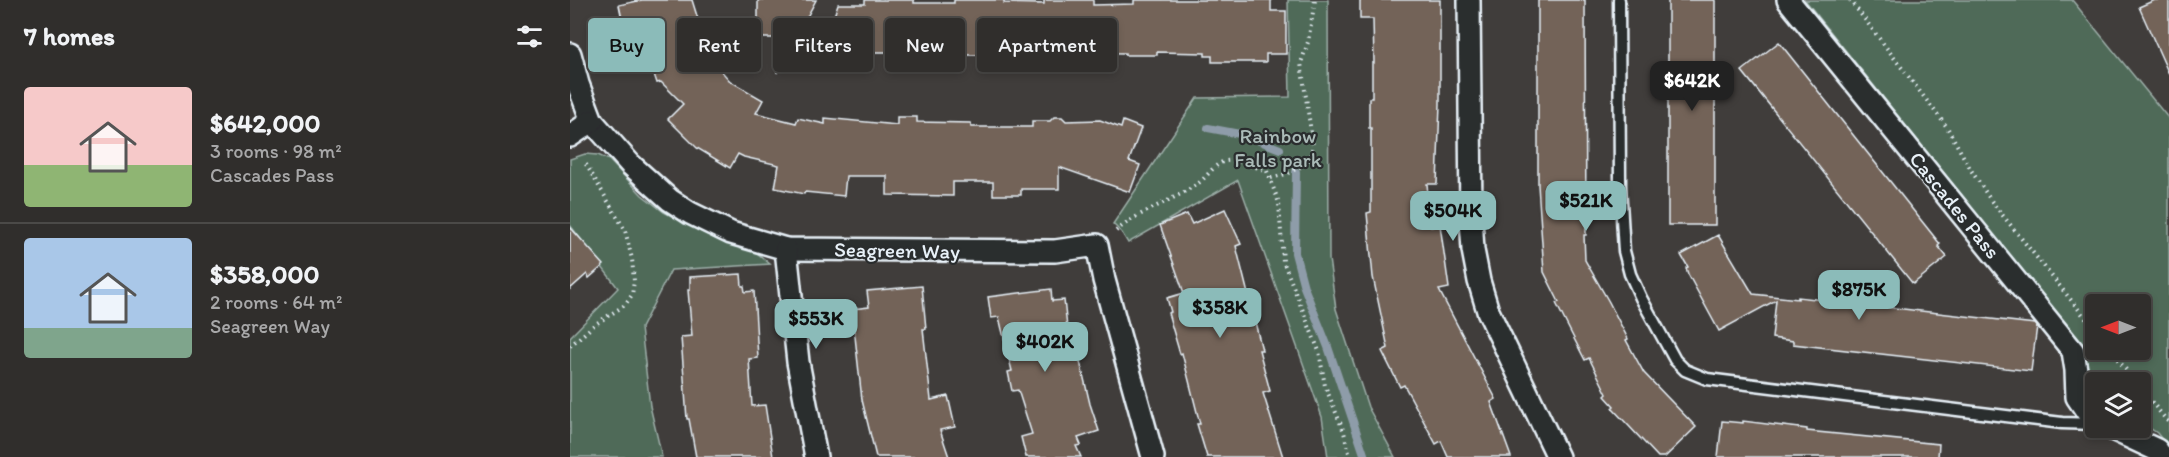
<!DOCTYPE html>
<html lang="en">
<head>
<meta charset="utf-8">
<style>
  body { margin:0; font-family:Itim,sans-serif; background:#3c3a38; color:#f1f3f6; height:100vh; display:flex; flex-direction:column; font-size:22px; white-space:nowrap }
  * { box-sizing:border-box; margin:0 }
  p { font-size:20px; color:#a8a8a9 }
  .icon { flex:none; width:33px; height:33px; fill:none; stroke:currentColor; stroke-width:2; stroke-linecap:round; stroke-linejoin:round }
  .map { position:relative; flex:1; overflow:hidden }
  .details { display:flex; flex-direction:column; background:#302e2c; width:570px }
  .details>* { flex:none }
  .guide { position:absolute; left:18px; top:18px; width:570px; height:54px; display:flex; gap:12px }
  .needle { width:39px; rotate:270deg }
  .buttons { position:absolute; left:1515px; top:294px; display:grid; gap:12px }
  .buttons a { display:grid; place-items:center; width:66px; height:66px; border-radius:6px; background:#302e2c; box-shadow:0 3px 9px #0003,0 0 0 2px #4b4a48; font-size:30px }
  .price { position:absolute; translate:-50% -51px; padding:0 14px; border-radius:12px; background:#8bbbb9; color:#111; font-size:20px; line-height:39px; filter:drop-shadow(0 2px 3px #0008) }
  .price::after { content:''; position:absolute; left:50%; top:36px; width:18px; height:14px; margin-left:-9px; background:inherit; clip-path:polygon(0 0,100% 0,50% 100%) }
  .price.on { background:#222; color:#fff }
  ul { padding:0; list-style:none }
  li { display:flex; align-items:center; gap:18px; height:150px; padding:0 24px }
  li+li { border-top:2px solid #4b4a48 }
  li span { display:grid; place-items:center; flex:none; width:168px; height:120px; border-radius:6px; color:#555 }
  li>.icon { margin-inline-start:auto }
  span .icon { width:72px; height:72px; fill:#fffc; stroke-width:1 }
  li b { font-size:26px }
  h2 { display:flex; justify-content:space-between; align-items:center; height:72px; padding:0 24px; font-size:26px }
  .tag { padding:0 21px; border-radius:6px; background:#302e2c; box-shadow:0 3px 9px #0003,0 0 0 2px #4b4a48; font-size:21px; line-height:54px }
  .tag.on { background:#8bbbb9; color:#111 }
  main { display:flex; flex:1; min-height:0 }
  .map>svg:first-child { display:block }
</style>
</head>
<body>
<main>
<section class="details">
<h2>7 homes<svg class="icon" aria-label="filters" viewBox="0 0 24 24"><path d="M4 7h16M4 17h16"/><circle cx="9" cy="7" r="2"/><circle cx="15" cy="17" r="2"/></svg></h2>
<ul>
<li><span style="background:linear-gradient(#f6c9c9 65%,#8fb573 0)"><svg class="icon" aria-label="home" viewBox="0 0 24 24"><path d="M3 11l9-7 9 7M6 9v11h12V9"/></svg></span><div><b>$642,000</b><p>3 rooms · 98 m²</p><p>Cascades Pass</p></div></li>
<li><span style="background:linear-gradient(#a9c7e8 75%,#7fa58c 0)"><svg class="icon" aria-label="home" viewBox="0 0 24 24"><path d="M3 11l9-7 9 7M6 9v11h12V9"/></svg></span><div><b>$358,000</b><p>2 rooms · 64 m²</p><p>Seagreen Way</p></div></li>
</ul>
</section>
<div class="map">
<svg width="1599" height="457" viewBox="0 0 1599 457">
  <rect width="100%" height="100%" fill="#403d3b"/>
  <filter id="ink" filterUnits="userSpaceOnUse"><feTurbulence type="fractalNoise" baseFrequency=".0167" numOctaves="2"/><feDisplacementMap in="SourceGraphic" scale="12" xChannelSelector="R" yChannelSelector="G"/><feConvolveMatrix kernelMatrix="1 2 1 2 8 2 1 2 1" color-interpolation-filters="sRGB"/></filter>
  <g filter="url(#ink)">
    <g fill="#506a59" stroke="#9caea8" stroke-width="1.5" fill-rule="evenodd">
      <polygon points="718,0 758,0 759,259 766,309 798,407 825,457 758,457 752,417 668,180 558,243 552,233 543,224 627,98 720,97"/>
      <path d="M 1235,0 L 1502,0 L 1599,119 L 1599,448 L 1587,433 L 1571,422 L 1570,382 L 1526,382 L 1525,400 L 1521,395 L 1513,346 ZM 1526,304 L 1570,304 L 1570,350 L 1526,350 Z"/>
      <polygon points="15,154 28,155 39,160 72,195 94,212 148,240 187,253 200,264 101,270 71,328 80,406 92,457 0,457 0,337 48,288 0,225 0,159"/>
    </g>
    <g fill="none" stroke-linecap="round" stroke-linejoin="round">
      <g stroke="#8e9ca9" stroke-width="8">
        <polyline points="638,128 675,135 710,149"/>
        <polyline points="726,172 725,253 734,287 758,347 795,457"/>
      </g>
    </g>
    <g fill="#736359" stroke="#e8f1f8" stroke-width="1.5">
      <polygon points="72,0 122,0 140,58 160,81 193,100 186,113 226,123 228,118 255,124 255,118 327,125 327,117 347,117 347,122 401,123 401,127 462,127 462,121 480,121 484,117 492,117 496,121 530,120 551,128 553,121 571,128 559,161 570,165 560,192 489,167 489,189 451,189 451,195 423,195 423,182 383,182 383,196 317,195 317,176 276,176 274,196 235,192 234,194 205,188 209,165 174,157 168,154 160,168 127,148 98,119 113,104 91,82 87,83 81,65 67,70 56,38 49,5"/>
      <polygon points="188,0 246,0 207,73 208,38 193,38 188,30"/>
      <polygon points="295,0 344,0 344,3 384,3 384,0 434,0 434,3 474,4 474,0 523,0 523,5 564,4 564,0 701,0 701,11 716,11 716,54 696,54 696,62 642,62 642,56 635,56 635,53 587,52 587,55 555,55 555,53 478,52 478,47 430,47 430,55 322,55 322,52 298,52 298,49 253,49 268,4 295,4"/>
      <polygon points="790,0 870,0 870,104 867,184 857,184 861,227 870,225 879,288 869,290 926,399 921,402 941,457 878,457 871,441 866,444 834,385 830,387 812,351 818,348 803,277 797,213 801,212 801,128 799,128 799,98 802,98 802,63 804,63 803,19 790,19"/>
      <polygon points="968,0 1015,0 1016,235 1014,235 1015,260 1039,302 1058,339 1056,340 1074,373 1126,427 1095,457 1088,457 1042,408 1044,406 1035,396 1037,394 1019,358 1015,360 996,323 986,303 989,302 974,272 968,185"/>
      <rect x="1098" y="0" width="47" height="225"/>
      <polygon points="1585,0 1599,0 1599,74 1569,7"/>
      <polygon points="1209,42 1370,244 1368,246 1377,257 1343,284 1172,71"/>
      <polygon points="655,209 671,244 666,246 692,350 689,350 700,391 693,393 713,457 637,457 627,424 630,424 612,353 610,354 598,313 601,312 597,298 614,293 590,225 617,214 622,224"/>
      <polygon points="0,227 34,265 19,278 17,274 0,289"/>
      <polygon points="1148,235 1183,294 1228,299 1228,297 1465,324 1467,326 1461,371 1223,344 1223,341 1202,338 1206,300 1149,331 1118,274 1116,268 1118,267 1111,255"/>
      <polygon points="171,274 172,286 174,286 175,292 184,291 188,358 179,359 182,406 195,405 203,457 126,457 119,419 117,419 111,337 122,336 118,290 120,290 120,277"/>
      <polygon points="352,286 356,329 353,329 361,400 378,396 385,427 370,430 379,457 306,457 292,400 282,309 299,307 297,291"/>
      <polygon points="481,289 482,301 494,300 500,355 508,353 520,404 529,431 508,438 511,445 506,446 511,457 456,457 451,437 462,434 448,390 442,391 438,372 442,371 429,317 421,318 418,297"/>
      <polygon points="1152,421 1173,423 1173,421 1237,429 1237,431 1369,444 1368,457 1148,457"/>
    </g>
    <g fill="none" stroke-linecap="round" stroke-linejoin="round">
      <g stroke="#e8f1f8" stroke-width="15">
        <polyline id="service" points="1049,0 1050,185 1054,251 1060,274 1071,298 1105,360 1115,370 1137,379 1492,423 1525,424"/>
      </g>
      <g stroke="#e8f1f8" stroke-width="26">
        <g id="minor">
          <polyline points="899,0 901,218 903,250 909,281 918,311 988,457"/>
          <polyline points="1218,0 1503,351 1506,370 1507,397 1522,419 1526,420"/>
          <polyline points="0,54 8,84 22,121 61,165 100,200 120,213 161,233 216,249 485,251 527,245 534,280 583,457"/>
          <polyline points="0,136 22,121"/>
          <polyline points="216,249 228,362 246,457"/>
          <polyline points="1540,428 1587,450 1592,457"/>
        </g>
      </g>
      <g stroke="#e8f1f8" stroke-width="4" stroke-dasharray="1.5 4.5" stroke-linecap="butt">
        <polyline points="1280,0 1377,127 1401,170 1422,202 1526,331"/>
        <polyline points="701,178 716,174 738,163 743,146 731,63 738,42 745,0"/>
        <path d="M 546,231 C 571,210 601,202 627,184 C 637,178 644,163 656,161 C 669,159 684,167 697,171 L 709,203 L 713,261 L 749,351 L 755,386 L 774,432 L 780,457"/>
        <polyline points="0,346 24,325 55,305 62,295 64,281 62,259 55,230 14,161"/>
        <polyline points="1540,350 1566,382"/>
        <polyline points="1570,388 1599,423"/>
      </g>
      <use href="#service" stroke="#2a2d2e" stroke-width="10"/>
      <use href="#minor" stroke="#2a2d2e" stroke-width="21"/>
    </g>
  </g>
  <g text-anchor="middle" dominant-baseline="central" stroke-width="4.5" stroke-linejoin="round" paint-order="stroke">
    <g font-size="21" fill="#abbbb8" stroke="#2a2d2e">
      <text x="708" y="135">Rainbow<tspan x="708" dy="24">Falls park</tspan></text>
    </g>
    <g font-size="21" fill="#e8f1f8" stroke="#2a2d2e">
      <text transform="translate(1385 205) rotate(51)">Cascades Pass</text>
      <text transform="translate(327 250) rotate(1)">Seagreen Way</text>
    </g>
  </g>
</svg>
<div class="buttons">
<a><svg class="needle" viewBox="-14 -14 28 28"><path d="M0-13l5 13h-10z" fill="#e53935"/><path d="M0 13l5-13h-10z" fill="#a8a8a9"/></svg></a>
<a><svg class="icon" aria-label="layers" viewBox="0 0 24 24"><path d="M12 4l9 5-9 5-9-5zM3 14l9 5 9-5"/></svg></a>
</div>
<b class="price on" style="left:1122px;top:112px">$642K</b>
<b class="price" style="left:1016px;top:232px">$521K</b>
<b class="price" style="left:883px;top:242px">$504K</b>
<b class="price" style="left:1289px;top:321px">$875K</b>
<b class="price" style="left:650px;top:339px">$358K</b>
<b class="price" style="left:246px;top:350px">$553K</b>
<b class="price" style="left:475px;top:373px">$402K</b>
<div class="guide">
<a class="tag on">Buy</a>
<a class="tag">Rent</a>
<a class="tag">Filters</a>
<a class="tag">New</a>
<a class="tag">Apartment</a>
</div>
</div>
</main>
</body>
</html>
